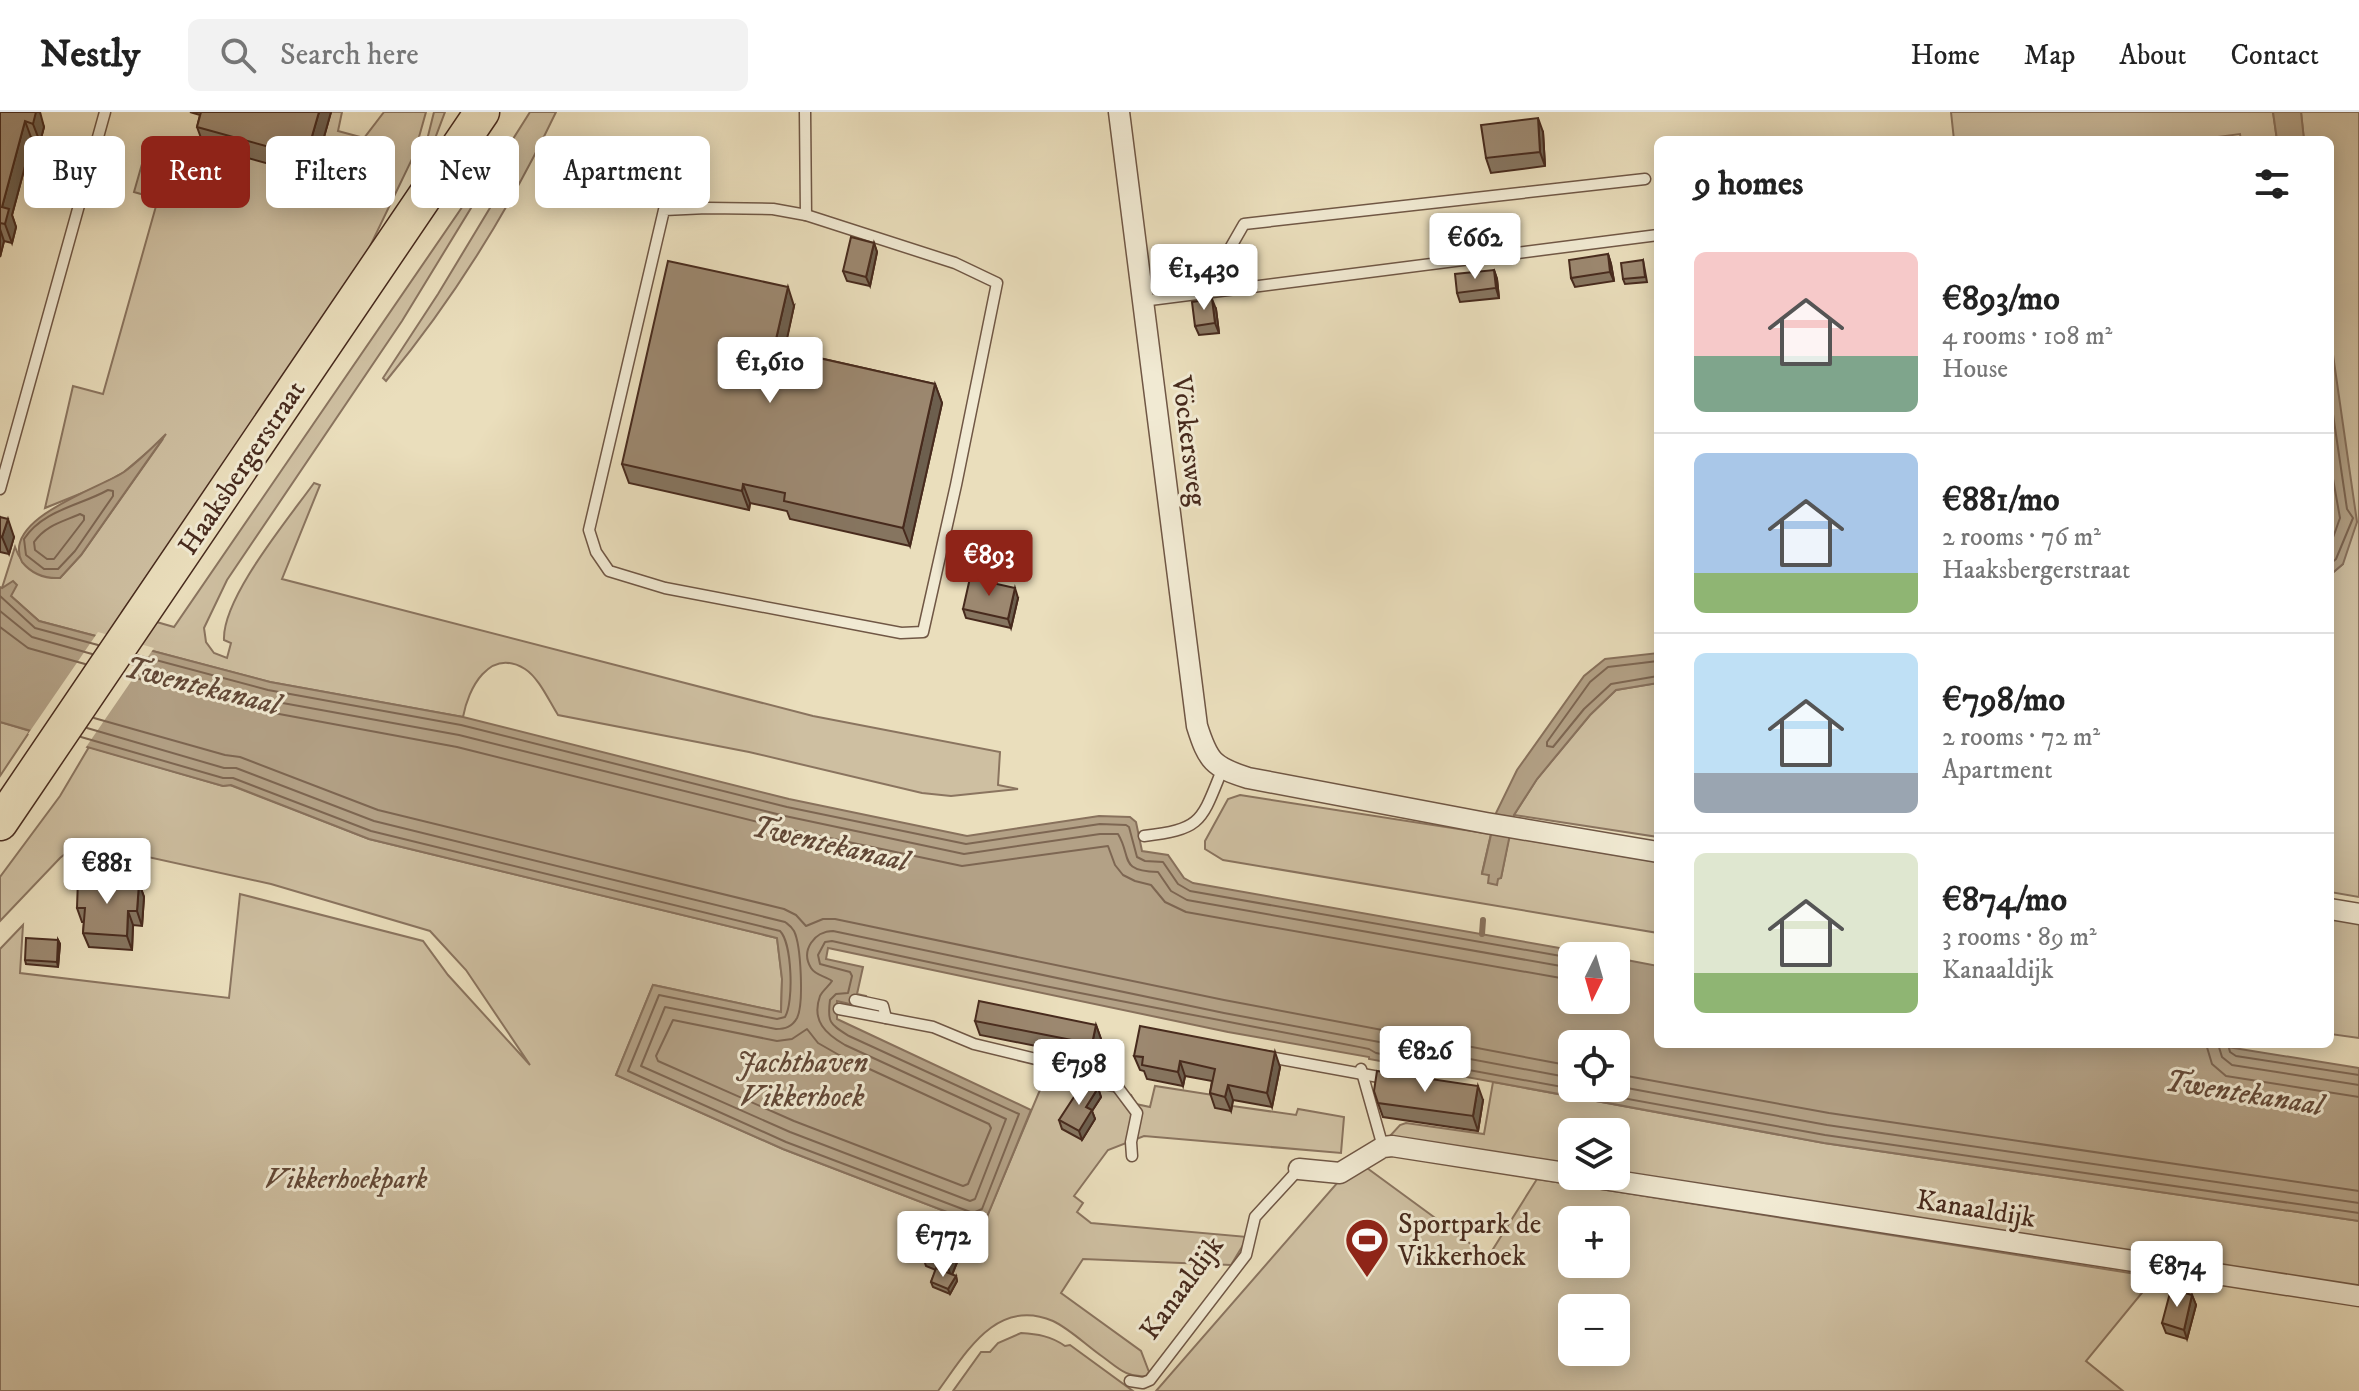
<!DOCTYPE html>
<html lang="en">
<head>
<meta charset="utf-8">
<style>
  body { margin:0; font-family:"IM FELL DW Pica",serif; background:#f2f2f2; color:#222; height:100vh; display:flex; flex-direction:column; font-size:30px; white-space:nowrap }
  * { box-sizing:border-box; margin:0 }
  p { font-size:26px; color:#767676 }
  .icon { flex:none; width:44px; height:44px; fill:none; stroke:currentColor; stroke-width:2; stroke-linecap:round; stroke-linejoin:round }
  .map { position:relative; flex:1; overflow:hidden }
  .panel { position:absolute; left:1654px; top:24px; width:680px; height:912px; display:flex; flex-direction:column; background:#fff; border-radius:12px; box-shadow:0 4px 20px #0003 }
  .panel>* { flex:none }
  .top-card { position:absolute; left:24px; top:24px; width:760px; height:72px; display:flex; gap:16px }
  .needle { width:52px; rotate:185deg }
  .fabs { position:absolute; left:1558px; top:830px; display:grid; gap:16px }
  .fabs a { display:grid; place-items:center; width:72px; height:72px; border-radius:12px; background:#fff; box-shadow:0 4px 20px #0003; font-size:40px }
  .price { position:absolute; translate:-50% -68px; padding:0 18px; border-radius:8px; background:#fff; color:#222; font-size:26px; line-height:52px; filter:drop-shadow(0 2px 4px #0008) }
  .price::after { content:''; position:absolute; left:50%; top:48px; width:24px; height:18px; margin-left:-12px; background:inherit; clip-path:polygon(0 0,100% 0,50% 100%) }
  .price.active { background:#8f2418; color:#fff }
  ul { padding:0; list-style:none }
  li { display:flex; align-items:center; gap:24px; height:200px; padding:0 40px }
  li+li { border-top:2px solid #e0e0e0 }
  li span { display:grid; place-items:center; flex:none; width:224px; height:160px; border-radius:12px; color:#555 }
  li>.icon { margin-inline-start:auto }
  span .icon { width:96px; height:96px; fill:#fffc; stroke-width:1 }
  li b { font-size:34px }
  h2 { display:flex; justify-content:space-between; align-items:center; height:96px; padding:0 40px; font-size:34px }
  .tag { padding:0 28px; border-radius:12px; background:#fff; box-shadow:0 4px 20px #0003; font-size:28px; line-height:72px }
  .tag.active { background:#8f2418; color:#fff }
  header { display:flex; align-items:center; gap:48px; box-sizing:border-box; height:112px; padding:0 40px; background:#fff; border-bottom:2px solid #e0e0e0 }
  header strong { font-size:38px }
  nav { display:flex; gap:44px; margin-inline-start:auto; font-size:28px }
  .search { width:560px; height:72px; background:#f2f2f2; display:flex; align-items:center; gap:20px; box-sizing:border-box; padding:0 28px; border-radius:12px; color:#767676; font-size:30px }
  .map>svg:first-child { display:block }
</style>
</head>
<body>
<header>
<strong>Nestly</strong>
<div class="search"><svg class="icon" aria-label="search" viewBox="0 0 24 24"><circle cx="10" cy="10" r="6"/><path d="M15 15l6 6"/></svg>Search here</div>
<nav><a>Home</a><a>Map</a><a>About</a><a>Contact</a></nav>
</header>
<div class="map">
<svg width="2359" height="1279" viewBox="0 0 2359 1279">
  <rect width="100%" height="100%" fill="#eadebc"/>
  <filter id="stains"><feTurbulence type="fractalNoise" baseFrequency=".0025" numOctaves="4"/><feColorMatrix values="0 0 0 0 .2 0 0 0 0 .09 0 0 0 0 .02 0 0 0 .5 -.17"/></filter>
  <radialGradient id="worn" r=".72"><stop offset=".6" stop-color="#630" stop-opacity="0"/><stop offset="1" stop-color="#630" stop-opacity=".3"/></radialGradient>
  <g fill="#cebfa1" stroke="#8a745f" stroke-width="2" fill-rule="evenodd">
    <path d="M 227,0 L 342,0 L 338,19 L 364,26 L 384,0 L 426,0 L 414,43 L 361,153 L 122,500 L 174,515 L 491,53 L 493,60 L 402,209 L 227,468 L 204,516 L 206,530 L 214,541 L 227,546 L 231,531 L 224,528 C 222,486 289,406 314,371 L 320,373 L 282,467 L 813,604 L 1000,640 L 998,673 L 1018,677 L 951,684 L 922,681 L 749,640 L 558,603 C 549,589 539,566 525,557 C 489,535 468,577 463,605 L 270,570 L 39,509 L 2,476 L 15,435 C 23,458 38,464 60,466 L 81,443 L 163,327 L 124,360 L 97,375 L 45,396 L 73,274 L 103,282 L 158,87 L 134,80 L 146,38 L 211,56 Z"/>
    <polygon points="434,0 445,0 425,53 423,44"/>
    <path d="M 530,0 L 556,0 C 510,96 454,187 386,269 L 383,266 L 438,182 L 508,66 L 513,53 L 512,44 L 506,38 Z"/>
    <polygon points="1951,0 2273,0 2277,28 2241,28 2240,22 2195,28 1954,28"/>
    <polygon points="2301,0 2359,0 2359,785 2330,780 2330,463 2343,452 2336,271 2330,222 2330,28 2304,28"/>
    <polygon points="1658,571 1658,725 1514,703 1537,667 1590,603 1616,578"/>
    <polygon points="0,610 30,619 0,664"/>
    <path d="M 89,635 L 223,674 L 230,673 L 369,727 L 777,826 L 782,867 L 781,900 L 653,873 L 616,963 L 783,1037 L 973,1110 L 987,1104 L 1045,966 L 1131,983 L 1136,992 L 1150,995 L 1155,974 L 1226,985 L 1225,993 L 1296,1003 L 1298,997 L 1344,1005 L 1341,1041 L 1144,1024 L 1108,1038 L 1074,1084 L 1083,1091 L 1077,1100 L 1091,1111 L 1248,1125 L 1231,1153 L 1083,1147 L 1061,1181 L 1141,1239 L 1149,1260 L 1146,1264 C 1127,1266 1118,1256 1103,1245 C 1087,1234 1070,1217 1053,1209 C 996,1185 966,1241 938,1279 L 0,1279 L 0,837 L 23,813 L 20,861 L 229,886 L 240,782 L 423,829 L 448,863 L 530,953 L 466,858 L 430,819 L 271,772 L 80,730 L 60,746 L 0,809 L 0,765 L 60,684 Z"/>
    <polygon points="1240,683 1491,722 1482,761 1489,763 1489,771 1496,772 1498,766 1501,766 1509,725 1658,750 1658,821 1223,748 1205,737 1205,729 1228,687"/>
    <polygon points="2330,806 2359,810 2359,926 2330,922"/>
    <polygon points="1493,970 1824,1031 2359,1109 2359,1178 1616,1061 1616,1020 1572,1020 1572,1054 1389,1025 1400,1013 1406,1011 1484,1022"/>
    <path d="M 1367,1056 L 1483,1141 L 1483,1153 L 1537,1067 L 2155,1165 L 2086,1249 L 2123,1279 L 1156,1279 L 1338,1070 ZM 1572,1108 L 1616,1108 L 1616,1152 L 1572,1152 ZM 1572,1196 L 1616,1196 L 1616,1240 L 1572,1240 Z"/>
    <path d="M 1021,1221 C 1037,1222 1051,1224 1065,1234 L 1070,1233 L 1133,1279 L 953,1279 L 981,1240 L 990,1240 L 998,1231 Z"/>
  </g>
  <g fill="#b3a186" stroke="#88715c" stroke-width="2" fill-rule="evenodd">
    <polygon points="2273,0 2301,0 2304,28 2277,28"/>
    <polygon points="2330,222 2357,410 2343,452 2330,463"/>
    <path d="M 166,322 L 81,443 L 60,466 C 44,467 32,462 22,450 C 0,407 100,376 124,360 C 139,349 153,335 166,322 Z"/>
    <path d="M 13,469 L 17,473 L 11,484 L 39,509 L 270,570 L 463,605 L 789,687 L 967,724 L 1099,704 L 1130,705 L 1136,710 L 1142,739 L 1168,743 L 1184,766 L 1193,771 L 1605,844 L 1572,844 L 1572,888 L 1616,888 L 1616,846 L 1658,854 L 1658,932 L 2209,932 L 2359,956 L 2359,1109 L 1824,1031 L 1369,947 L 1369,945 L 1228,920 L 828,836 L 826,847 L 863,855 L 857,882 L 866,884 L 863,895 L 837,889 L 837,907 L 1031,998 L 987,1105 L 973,1110 L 783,1037 L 616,963 L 653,873 L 781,900 L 782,867 L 777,826 L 369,727 L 231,673 L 223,674 L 0,610 L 0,475 L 2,476 ZM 1572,932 L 1616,932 L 1616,976 L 1572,976 Z"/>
    <polygon points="1658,541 1658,571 1616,578 1590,603 1537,667 1514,703 1501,766 1498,767 1497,773 1488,771 1489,763 1482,762 1496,701 1517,658 1584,564 1605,547"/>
  </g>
  <polygon fill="#eadebc" points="98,520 154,536 84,638 28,622"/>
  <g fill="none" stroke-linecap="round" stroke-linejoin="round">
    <g stroke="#7d6652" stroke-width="2">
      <polyline points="2330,282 2347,397 2353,406 2336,447 2330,452"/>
      <polyline points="2330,350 2340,406 2330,434"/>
      <path d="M 108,378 L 113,379 L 113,384 L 75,439 L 58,457 L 44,457 L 26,443 L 24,427 C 43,398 79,394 108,378 Z"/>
      <path d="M 80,402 L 84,404 L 84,408 L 54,447 L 47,447 L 35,438 L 34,430 C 46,413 62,410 80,402 Z"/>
      <polyline points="0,484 35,516 98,533"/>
      <polyline points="0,499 32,525 92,542"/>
      <polyline points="0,515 28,536 85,552"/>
      <polyline points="137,543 268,578 461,613 787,695 966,732 1100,712 1126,713 1129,715 1137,745 1145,749 1163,750 1178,772 1190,779 1572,846"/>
      <polyline points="1658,549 1608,555 1590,570 1547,630 1547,634 1553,635 1584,597 1611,572 1658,564"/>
      <path d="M 131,552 L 266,588 L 459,623 L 785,704 L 964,742 L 1100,722 L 1118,722 C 1132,745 1118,759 1158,760 L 1171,779 L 1187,788 L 1572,856"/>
      <polyline points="124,563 263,599 457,635 782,716 962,754 1108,734 1115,753 1123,763 1135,769 1151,773 1165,790 1186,800 1572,868"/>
      <polyline points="94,606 225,643 240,645 378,698 784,797 796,803 806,814 823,807 835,807 1224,888 1572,954"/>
      <path d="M 87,616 L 224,656 L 236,656 L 374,709 L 785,810 C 789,813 791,814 794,819 C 801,833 804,892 797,906 C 792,915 785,917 776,917 L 665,895 L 641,954 L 790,1020 L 970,1089 L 975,1087 L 1006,1007 L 845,933 C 826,922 811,909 820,884 C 823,878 829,874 832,869 C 826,864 816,864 811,856 C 800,838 815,819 833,819 L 1224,901 L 1572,966"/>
      <path d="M 81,625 L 223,666 L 233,666 L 371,719 L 780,819 C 792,831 794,890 785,905 L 777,907 L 659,883 L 628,959 L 786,1030 L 973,1101 L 982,1097 L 1019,1002 L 849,924 C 830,912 827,911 830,888 L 836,882 L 848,881 L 852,864 L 850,860 L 820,852 L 818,843 L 825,830 L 832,829 C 1010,869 1190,902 1369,937 L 1376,941 L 1825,1023 L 2359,1101"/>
      <polygon points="673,908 777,929 792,927 807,917 818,931 839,943 989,1012 991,1016 968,1072 963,1074 794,1009 658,949 656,944"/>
      <polyline points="2206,932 2212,952 2226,964 2359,985"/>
      <polyline points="2218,932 2222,945 2232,953 2359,973"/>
      <polyline points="2228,932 2230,940 2236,944 2359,963"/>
      <polyline points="1616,962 1829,1001 2359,1079"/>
      <polyline points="1616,974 1827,1013 2359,1091"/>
    </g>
    <polyline stroke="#88715c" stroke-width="6" points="1482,822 1483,808"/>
    <g stroke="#705745" stroke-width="13">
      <g id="lane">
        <polyline points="805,0 806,103"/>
        <polygon points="707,96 773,97 806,103 955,151 997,171 956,373 923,520 901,521 665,476 609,459 596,440 589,418 664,98"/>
        <polyline points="1205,180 1244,112 1645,67"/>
        <polyline points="1142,189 1658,123"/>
        <polyline points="0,377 105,0"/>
        <path d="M 1144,724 C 1202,717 1201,710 1222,658"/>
        <polyline points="855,888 883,894 886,906"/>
        <polyline points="839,897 933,915 974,932 1110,965 1137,1001 1131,1030 1132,1044"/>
        <polyline points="1264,944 1390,967"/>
        <polyline points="1361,957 1383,1035"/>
        <polyline points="1130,1269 1143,1271 1150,1268 1246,1143 1255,1105 1299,1057"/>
      </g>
    </g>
    <g stroke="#705745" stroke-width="23">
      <g id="street">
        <path d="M 1119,0 L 1197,614 C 1208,649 1213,655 1248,666 L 1486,711 L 1658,740"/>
        <polyline points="2330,797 2359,802"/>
        <polyline points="1299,1057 1340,1061 1383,1035 1392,1034 1572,1062"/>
        <polyline points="1584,1064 2359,1184"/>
      </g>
    </g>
    <g stroke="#472a1d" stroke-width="37">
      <polyline id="primary" points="0,711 482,0"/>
    </g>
    <use href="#lane" stroke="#f1ead3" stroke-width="10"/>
    <use href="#street" stroke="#f1ead3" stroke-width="20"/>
    <use href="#primary" stroke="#eadebc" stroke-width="34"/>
  </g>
  <g fill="#867560" stroke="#472a1d" stroke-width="2">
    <polygon points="0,0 39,2 44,15 40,30 32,28 12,103 16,115 12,131 4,129 0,145"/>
    <polygon points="190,0 331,0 313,64 204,34 197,15 200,3"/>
    <polygon points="1543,20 1545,54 1491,61 1486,46"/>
    <polygon points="874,131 877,140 870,174 847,169 843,159"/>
    <polygon points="1608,142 1611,152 1614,169 1575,175 1571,166"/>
    <polygon points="1643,148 1647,170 1625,172 1623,167"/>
    <polygon points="1494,158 1497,167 1499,186 1460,190 1457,181"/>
    <polygon points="794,194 784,238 935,272 942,291 910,434 790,407 787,399 750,391 749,398 629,371 622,352"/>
    <polygon points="1216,197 1219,221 1199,223 1195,214"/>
    <polygon points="0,405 14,425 9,442 0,440"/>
    <polygon points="1018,486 1011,516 966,506 963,497"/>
    <polygon points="139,771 144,785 142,814 133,813 132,838 89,835 83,821 84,810 82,810 77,796"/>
    <polygon points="58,828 60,832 58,855 26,852 25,848"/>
    <polygon points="975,909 1096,913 1101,927 1097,946 980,923"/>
    <polygon points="1134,944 1280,955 1272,995 1233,988 1231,999 1215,996 1210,981 1212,969 1185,964 1183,974 1147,967 1144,959 1140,958"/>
    <polygon points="1098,976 1101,985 1092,999 1095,1007 1082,1028 1062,1017 1059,1008"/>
    <polygon points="1483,988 1478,1019 1383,1005 1378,991"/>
    <polygon points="906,1130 960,1143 952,1163 956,1164 957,1169 950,1182 933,1175 931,1170 936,1158 926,1154 923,1145 910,1140"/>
    <polygon points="2192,1183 2196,1193 2187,1227 2166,1221 2162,1211"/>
  </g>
  <g fill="#6d5f4e" stroke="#472a1d" stroke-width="2">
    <polygon points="32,0 40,0 44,15 40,30 33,12"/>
    <polygon points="319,0 331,0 313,64 306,45"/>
    <polygon points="1538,6 1543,20 1545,54 1540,40"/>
    <polygon points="25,9 32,28 12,103 16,115 12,131 5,112 2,95"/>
    <polygon points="0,117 4,129 0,145"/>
    <polygon points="874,131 877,140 870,174 866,165"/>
    <polygon points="1608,142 1611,152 1614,169 1610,160"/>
    <polygon points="1494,158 1497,167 1499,186 1496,176"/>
    <polygon points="788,175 794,194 781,255 774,236"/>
    <polygon points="1212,187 1216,197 1219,221 1215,211"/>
    <polygon points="935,272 942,291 910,434 903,416"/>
    <polygon points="743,372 750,391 749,398 742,379"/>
    <polygon points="8,407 14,425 9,442 2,425"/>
    <polygon points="1015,476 1018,486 1011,516 1008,507"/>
    <polygon points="139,771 144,785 142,814 137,799"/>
    <polygon points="128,799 133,813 132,838 127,824"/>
    <polygon points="58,828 60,832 58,855 57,850"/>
    <polygon points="1096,913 1101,927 1097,946 1092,932"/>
    <polygon points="1275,940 1280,955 1272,995 1267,981"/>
    <polygon points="1180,949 1185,964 1183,974 1178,960"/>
    <polygon points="1228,973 1233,988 1231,999 1225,985"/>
    <polygon points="1478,974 1483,988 1478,1019 1473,1004"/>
    <polygon points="1098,976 1101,985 1092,999 1095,1007 1082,1028 1079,1019 1086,995"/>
    <polygon points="957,1133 960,1143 951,1165 948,1155"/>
    <polygon points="956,1164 957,1169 950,1182 948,1177"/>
    <polygon points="2192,1183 2196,1193 2187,1227 2184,1218"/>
  </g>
  <g fill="#9c8870" stroke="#472a1d" stroke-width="2">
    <polygon points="0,0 36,0 33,12 25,9 2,95 9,97 5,112 0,111"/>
    <polygon points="201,0 319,0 306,45 197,15"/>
    <polygon points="1538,6 1540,40 1486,46 1481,13"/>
    <polygon points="851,125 874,131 866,165 843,159"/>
    <polygon points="1608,142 1610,160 1571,166 1569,148"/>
    <polygon points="1643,148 1645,165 1623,167 1621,151"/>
    <polygon points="668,149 788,175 774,236 935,272 903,416 784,389 785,381 743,372 742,379 622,352"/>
    <polygon points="1494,158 1496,176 1457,181 1455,162"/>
    <polygon points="1212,187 1215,211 1195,214 1192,190"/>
    <polygon points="0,405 8,407 2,425 0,424"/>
    <polygon points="970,466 1015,476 1008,507 963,497"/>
    <polygon points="78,767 139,771 137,799 128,799 127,824 83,821 85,796 77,796"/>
    <polygon points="26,826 58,828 57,850 25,848"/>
    <polygon points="979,889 1096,913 1092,932 975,909"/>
    <polygon points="1140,914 1275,940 1267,981 1228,973 1225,985 1210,981 1215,957 1180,949 1178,960 1142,953 1143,945 1134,944"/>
    <polygon points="1377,959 1478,974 1473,1004 1378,991 1374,979"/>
    <polygon points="1085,968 1098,976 1086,995 1092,998 1079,1019 1059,1008"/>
    <polygon points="912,1115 957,1133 948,1155 922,1145 925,1138 906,1130"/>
    <polygon points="936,1156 956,1164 948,1177 931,1170"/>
    <polygon points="2171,1177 2192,1183 2184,1218 2162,1211"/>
  </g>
  <defs>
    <g id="stadium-pin" transform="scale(2.3)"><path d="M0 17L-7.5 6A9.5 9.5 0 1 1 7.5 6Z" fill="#8f2418" stroke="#f1ead3"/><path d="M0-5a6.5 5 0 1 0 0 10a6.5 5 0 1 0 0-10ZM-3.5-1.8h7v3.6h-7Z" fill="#fff"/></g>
  </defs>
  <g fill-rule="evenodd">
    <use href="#stadium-pin" x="1367" y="1128"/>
  </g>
  <g text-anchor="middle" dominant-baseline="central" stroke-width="6" stroke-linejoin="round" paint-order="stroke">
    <g font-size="28" fill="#472a1d" stroke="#f1ead3">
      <text transform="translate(1189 329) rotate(83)">Vöckersweg</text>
      <text transform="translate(242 356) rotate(-56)">Haaksbergerstraat</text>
      <text transform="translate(1976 1097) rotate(9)">Kanaaldijk</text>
      <text transform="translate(1182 1176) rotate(-54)">Kanaaldijk</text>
    </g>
    <g font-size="28" font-style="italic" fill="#624837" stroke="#f1ead3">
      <text x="346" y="1067">Vikkerhoekpark</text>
    </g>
    <g font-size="28" fill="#472a1d" stroke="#f1ead3" text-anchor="start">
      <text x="1398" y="1112">Sportpark de<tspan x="1398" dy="32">Vikkerhoek</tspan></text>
    </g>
    <g font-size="30" font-style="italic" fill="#624837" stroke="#f1ead3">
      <text transform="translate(202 575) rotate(14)">Twentekanaal</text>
      <text transform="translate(830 733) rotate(13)">Twentekanaal</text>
      <text x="802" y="951">Jachthaven<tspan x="802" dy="34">Vikkerhoek</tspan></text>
      <text transform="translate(2244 982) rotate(9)">Twentekanaal</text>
    </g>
  </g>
  <rect width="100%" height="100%" filter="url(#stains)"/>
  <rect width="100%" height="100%" fill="url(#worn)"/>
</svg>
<div class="fabs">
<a><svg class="needle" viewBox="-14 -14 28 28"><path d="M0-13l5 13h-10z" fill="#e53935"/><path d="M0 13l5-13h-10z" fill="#767676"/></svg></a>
<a><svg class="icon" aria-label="locate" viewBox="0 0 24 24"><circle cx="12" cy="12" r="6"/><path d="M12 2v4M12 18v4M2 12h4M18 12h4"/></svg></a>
<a><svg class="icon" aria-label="layers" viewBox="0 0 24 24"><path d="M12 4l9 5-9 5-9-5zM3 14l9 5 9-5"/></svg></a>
<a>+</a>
<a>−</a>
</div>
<b class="price" style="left:1475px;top:169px">€662</b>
<b class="price" style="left:1204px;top:200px">€1,430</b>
<b class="price" style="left:770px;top:293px">€1,610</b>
<b class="price active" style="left:989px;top:486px">€893</b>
<b class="price" style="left:107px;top:794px">€881</b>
<b class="price" style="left:1425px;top:982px">€826</b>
<b class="price" style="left:1079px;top:995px">€798</b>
<b class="price" style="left:943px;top:1167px">€772</b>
<b class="price" style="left:2177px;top:1197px">€874</b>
<div class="top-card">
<a class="tag">Buy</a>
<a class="tag active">Rent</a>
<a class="tag">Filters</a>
<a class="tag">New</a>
<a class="tag">Apartment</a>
</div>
<section class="panel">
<h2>9 homes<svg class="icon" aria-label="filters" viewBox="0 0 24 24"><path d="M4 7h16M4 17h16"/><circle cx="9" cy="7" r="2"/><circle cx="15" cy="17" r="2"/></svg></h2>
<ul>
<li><span style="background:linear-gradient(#f6c9c9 65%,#7fa58c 0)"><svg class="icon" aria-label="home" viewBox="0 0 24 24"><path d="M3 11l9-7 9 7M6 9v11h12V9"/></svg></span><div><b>€893/mo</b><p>4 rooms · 108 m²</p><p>House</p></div></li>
<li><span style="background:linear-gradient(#a9c7e8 75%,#8fb573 0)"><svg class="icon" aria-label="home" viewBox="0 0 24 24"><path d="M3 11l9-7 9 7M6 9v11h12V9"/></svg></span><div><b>€881/mo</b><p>2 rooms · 76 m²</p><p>Haaksbergerstraat</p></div></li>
<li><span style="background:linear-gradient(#bfe0f5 75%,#9aa5b1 0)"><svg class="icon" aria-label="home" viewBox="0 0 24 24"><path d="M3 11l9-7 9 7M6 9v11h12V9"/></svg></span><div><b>€798/mo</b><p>2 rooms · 72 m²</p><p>Apartment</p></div></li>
<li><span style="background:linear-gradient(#dfe7d0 75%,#8fb573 0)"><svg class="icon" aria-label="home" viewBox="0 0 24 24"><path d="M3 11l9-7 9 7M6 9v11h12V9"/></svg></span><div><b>€874/mo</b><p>3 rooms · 89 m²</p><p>Kanaaldijk</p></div></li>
</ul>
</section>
</div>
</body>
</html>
